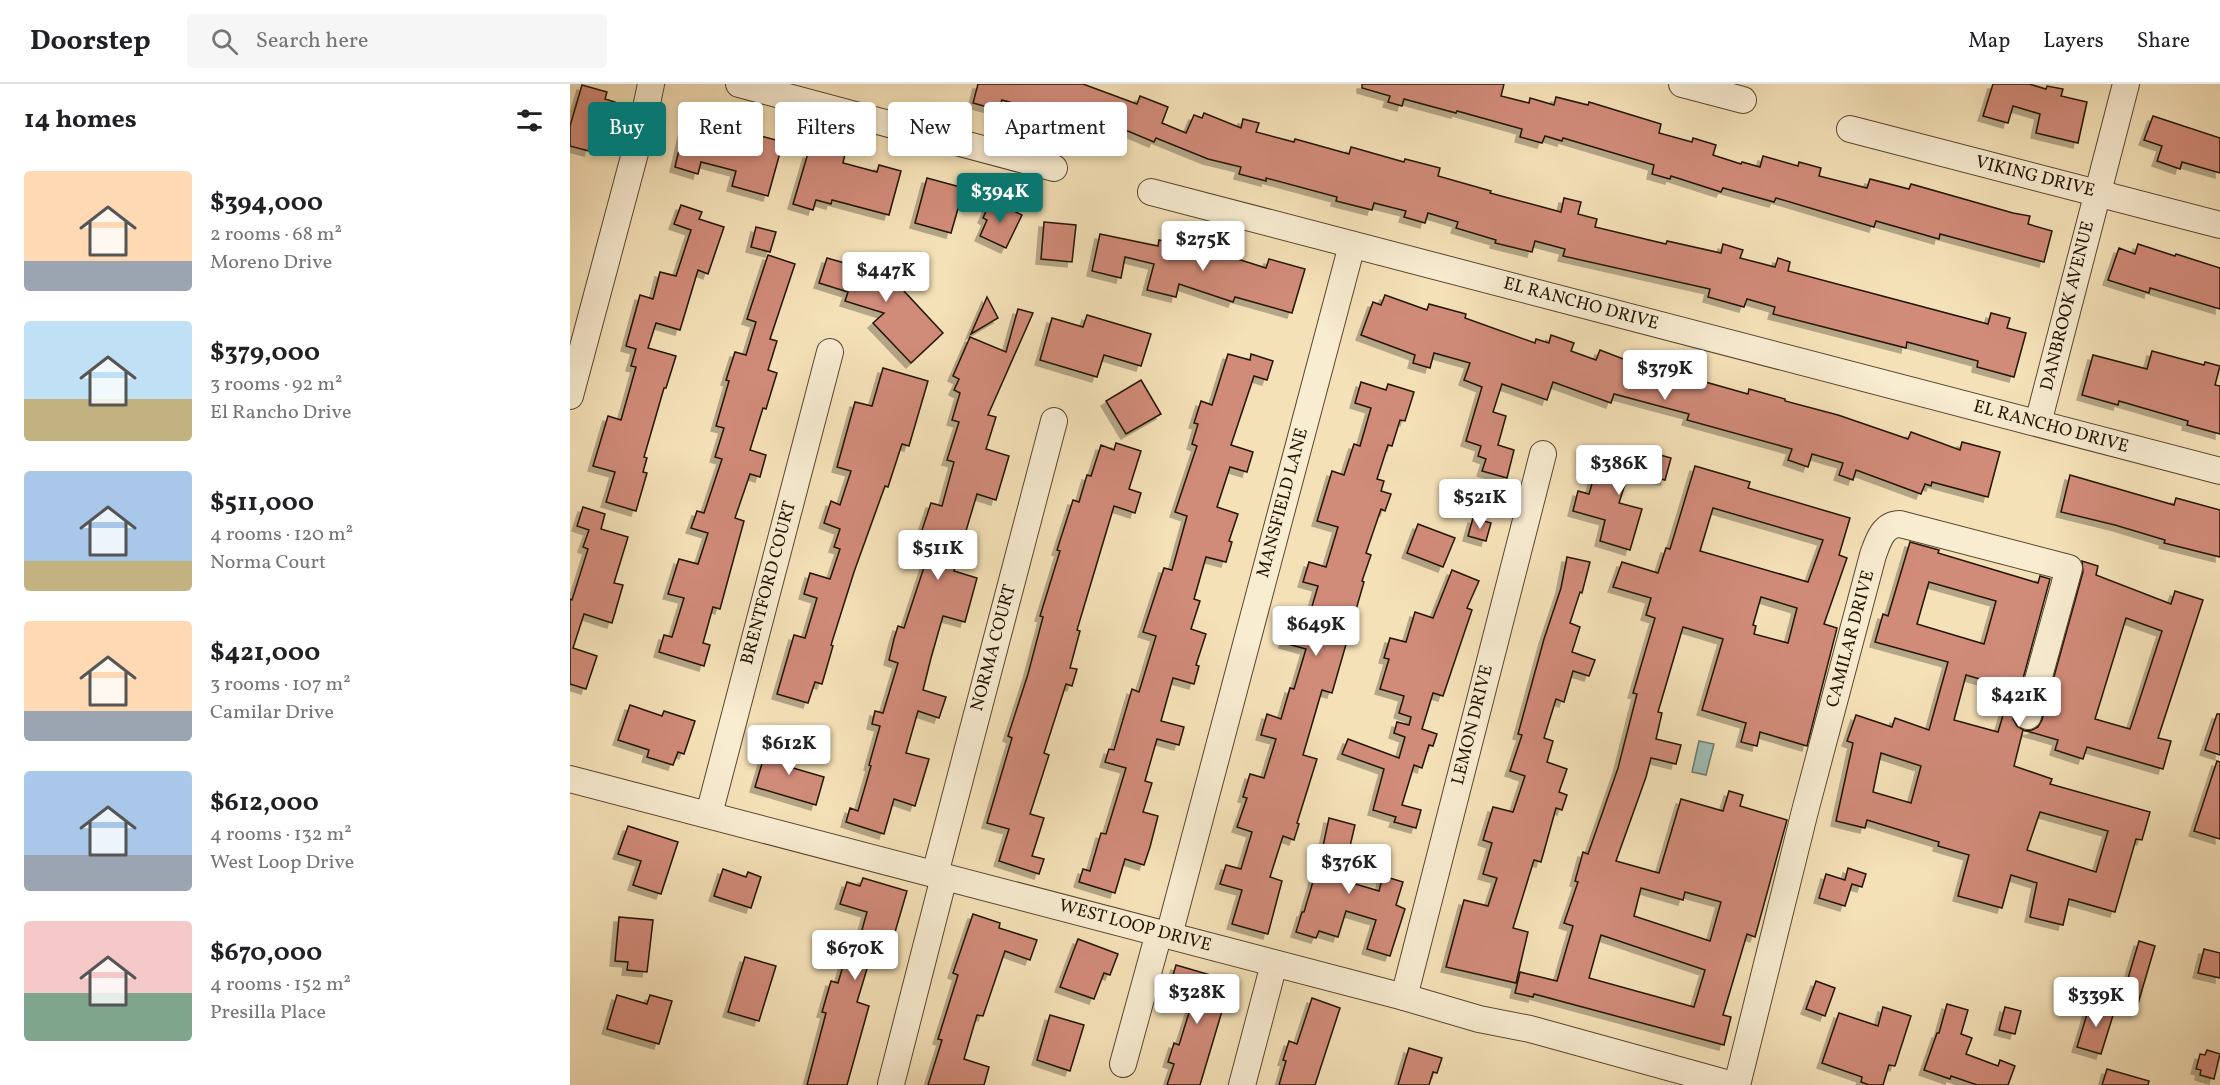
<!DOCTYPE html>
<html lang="en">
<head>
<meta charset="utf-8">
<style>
  body { margin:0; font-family:Vollkorn,serif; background:#f6f6f6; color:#202124; height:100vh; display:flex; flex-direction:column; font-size:22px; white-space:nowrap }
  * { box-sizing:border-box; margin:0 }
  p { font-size:20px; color:#757577 }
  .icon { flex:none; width:33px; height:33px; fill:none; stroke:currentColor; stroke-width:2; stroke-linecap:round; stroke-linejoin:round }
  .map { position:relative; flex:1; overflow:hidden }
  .side { display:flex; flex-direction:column; background:#fff; width:570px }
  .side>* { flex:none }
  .hud { position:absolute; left:18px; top:18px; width:570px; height:54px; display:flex; gap:12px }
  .price { position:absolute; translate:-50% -51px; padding:0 14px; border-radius:6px; background:#fff; color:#222; font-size:20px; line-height:39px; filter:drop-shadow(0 2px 3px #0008) }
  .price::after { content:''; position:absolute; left:50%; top:36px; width:18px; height:14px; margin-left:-9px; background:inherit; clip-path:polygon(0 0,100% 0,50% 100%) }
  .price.on { background:#0f766e; color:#fff }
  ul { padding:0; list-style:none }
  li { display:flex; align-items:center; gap:18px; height:150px; padding:0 24px }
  li span { display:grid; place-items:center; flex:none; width:168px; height:120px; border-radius:6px; color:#555 }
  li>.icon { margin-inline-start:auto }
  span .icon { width:72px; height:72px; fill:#fffc; stroke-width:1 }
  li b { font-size:26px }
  h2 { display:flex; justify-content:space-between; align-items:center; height:72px; padding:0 24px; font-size:26px }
  .tag { padding:0 21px; border-radius:6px; background:#fff; box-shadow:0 3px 9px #0003; font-size:21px; line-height:54px }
  .tag.on { background:#0f766e; color:#fff }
  header { display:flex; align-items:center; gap:36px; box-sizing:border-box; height:84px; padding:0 30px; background:#fff; border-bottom:2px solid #e0e0e0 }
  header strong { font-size:28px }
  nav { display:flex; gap:33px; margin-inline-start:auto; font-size:21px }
  .search { width:420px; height:54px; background:#f6f6f6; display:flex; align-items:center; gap:15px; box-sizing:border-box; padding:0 21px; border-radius:6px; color:#757577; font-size:22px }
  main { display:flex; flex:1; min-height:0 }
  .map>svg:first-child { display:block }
</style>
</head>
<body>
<header>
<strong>Doorstep</strong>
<div class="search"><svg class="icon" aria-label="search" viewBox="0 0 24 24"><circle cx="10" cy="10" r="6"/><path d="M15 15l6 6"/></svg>Search here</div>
<nav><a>Map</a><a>Layers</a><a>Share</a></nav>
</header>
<main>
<section class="side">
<h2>14 homes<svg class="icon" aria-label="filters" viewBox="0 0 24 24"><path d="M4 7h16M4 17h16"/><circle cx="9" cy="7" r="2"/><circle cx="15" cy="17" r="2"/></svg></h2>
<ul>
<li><span style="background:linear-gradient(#ffd9b3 75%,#9aa5b1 0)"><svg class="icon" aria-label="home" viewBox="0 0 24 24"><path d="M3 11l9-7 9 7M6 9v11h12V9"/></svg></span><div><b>$394,000</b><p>2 rooms · 68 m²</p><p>Moreno Drive</p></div></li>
<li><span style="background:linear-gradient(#bfe0f5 65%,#c2b280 0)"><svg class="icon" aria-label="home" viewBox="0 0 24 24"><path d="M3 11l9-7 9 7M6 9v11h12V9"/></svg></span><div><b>$379,000</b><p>3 rooms · 92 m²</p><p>El Rancho Drive</p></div></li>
<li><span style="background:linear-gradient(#a9c7e8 75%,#c2b280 0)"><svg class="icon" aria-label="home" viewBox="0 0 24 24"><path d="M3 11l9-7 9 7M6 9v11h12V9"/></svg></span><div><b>$511,000</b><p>4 rooms · 120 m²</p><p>Norma Court</p></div></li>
<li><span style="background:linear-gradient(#ffd9b3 75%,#9aa5b1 0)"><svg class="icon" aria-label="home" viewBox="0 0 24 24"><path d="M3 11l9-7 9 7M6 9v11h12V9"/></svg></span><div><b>$421,000</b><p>3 rooms · 107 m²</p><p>Camilar Drive</p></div></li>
<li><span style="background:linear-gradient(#a9c7e8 70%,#9aa5b1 0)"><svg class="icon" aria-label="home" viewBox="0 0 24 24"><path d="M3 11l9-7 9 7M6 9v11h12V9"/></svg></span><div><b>$612,000</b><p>4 rooms · 132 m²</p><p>West Loop Drive</p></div></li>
<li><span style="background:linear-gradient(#f6c9c9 60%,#7fa58c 0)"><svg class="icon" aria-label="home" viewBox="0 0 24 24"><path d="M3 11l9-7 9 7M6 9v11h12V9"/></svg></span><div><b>$670,000</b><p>4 rooms · 152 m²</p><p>Presilla Place</p></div></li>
</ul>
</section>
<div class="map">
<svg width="1650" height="1001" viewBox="0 0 1650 1001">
  <defs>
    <filter id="shadow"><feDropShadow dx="-5" dy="5" stdDeviation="0" flood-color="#0004"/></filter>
  </defs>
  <rect width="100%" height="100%" fill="#f5e1b8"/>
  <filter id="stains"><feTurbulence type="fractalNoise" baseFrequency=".00333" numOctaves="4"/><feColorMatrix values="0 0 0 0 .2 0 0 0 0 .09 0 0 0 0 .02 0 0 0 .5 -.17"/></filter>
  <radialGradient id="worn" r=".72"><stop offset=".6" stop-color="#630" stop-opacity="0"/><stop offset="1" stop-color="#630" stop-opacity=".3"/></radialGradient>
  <polygon fill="#9dbcb4" stroke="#6c796c" stroke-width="1.5" points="1129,657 1144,660 1136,691 1122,688"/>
  <g fill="#d18b79" stroke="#231400" stroke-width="1.5" fill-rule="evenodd" filter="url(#shadow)">
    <polygon points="408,0 513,0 567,20 570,12 598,23 592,39 616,49 624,31 632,34 634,29 671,44 673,35 689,39 686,48 724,58 725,55 779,70 781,63 834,78 835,75 870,84 868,92 921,107 920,109 991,128 994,114 1011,118 1008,130 1027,135 1025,143 1096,160 1097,157 1151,169 1153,160 1173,166 1170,174 1205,183 1208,174 1220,178 1218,187 1418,240 1421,229 1440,234 1437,244 1456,249 1444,293 1407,283 1408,277 1337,258 1336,264 1203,230 1205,223 1177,215 1174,223 1138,213 1140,205 993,172 995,165 965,157 962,168 925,159 926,156 886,144 888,138 858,129 855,139 834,133 836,127 804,119 802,126 766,117 767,113 696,94 696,97 669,90 671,83 638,75 586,54 584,58 529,35 525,44 485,29 484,31 432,16 428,26 403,19"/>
    <polygon points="792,0 934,0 931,12 959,19 960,14 984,21 986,13 1018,21 1019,18 1091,40 1089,49 1122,58 1123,54 1146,61 1143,71 1171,80 1172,78 1190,83 1193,72 1228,82 1229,78 1251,84 1249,92 1297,104 1300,95 1339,105 1341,100 1443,129 1460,132 1458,140 1482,147 1474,178 1370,150 1369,155 1306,137 1304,143 1206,114 1204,118 1153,104 1151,108 1101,92 1100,95 1082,90 1084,81 993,54 992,57 975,52 972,59 950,53 952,45 887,27 886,29 834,15 832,22 818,18 820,12 792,4"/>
    <polygon points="1423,0 1459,0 1476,5 1477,2 1493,5 1491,12 1517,18 1508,59 1466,49 1470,30 1443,22 1438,39 1413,32"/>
    <polygon points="12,1 37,8 35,15 45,18 32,63 21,59 19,67 0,62 0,42"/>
    <polygon points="118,27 155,37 154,42 213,58 198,112 162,102 166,87 131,78 128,90 105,83"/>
    <polygon points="1583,32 1650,54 1650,89 1612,78 1610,85 1587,77 1592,62 1574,56"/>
    <polygon points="250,63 275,70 273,79 307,88 309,81 331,87 319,131 262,116 261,120 246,116 243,126 223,120 238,69 248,71"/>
    <polygon points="357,94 394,104 381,149 345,139"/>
    <polygon points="421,116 452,131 436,164 410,152 417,136 413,134"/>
    <polygon points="111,121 132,128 129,135 154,143 138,190 128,186 110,246 86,239 78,264 106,272 96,304 94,304 74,373 77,374 73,388 77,389 66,427 36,418 45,388 23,382 38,332 51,336 66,283 61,282 66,265 56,262 70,211 83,215 90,188 106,192 121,146 104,140"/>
    <polygon points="474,138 506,141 502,178 471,175"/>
    <polygon points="186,143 206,148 200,168 181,163"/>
    <polygon points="530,150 588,162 589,156 641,169 642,167 696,184 699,175 735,185 722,229 665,213 663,218 609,200 606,213 577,206 584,180 555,173 551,194 522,187"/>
    <polygon points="1568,160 1605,172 1606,170 1650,184 1650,225 1580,204 1579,209 1538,196 1549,164 1565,170"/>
    <polygon points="198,171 225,180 200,255 207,257 198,286 207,289 196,325 193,324 180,366 196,371 190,393 180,390 165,434 174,437 150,525 143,523 133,559 140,561 134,582 89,568 94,551 102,553 114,514 98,510 109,475 128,480 138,449 121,444 127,427 134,429 152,375 145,373 154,344 146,342 159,297 156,296 165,268 176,271 186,238 177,235"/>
    <polygon points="257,174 310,189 315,176 342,185 334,207 373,249 341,279 303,239 314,229 275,217 278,208 249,199"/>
    <polygon points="815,211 857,226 859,220 896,230 895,234 965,259 966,255 979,259 981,251 1004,259 1001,267 1026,276 1030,266 1074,283 1075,281 1178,310 1179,305 1215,315 1215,317 1268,331 1338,355 1341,348 1390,366 1392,358 1430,368 1418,413 1362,398 1361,402 1355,400 1351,410 1286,386 1283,396 1269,391 1273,379 1242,370 1238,383 1218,376 1222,365 1117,336 1119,330 1044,310 1041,319 983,298 977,316 932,300 923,328 936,332 928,361 944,366 937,394 912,387 916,375 908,372 911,362 896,357 912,303 894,296 900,279 864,269 860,284 843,279 845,271 791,251 803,218 811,221"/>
    <polygon points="417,213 428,234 401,250"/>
    <polygon points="448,225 463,229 418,331 426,333 416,365 439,372 426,416 407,410 384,487 407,494 395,538 373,532 361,574 353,606 376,613 369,634 348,627 336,669 359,675 345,722 324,715 314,750 276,738 280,724 288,727 301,682 299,681 310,642 302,640 305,627 313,629 328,579 319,576 324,555 328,542 334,544 361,462 348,458 361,419 372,422 384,378 377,376 389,338 382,336 390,309 384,306 389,295 383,292 400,253 436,268"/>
    <polygon points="517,231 581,250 571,282 534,271 527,293 470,276 482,234 513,243"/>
    <polygon points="1582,267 1634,281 1635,278 1650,282 1645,301 1650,302 1650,350 1617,341 1618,337 1549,317 1548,321 1512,311 1523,271 1577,285"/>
    <polygon points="658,270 680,276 681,270 703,277 697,296 684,292 661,361 683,368 677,388 660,383 647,423 668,430 659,457 662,458 656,478 636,473 624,515 630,517 621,545 636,550 626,581 629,582 624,600 603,594 591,637 614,643 609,661 587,655 575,697 582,699 573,728 588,732 580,763 574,781 555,775 545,809 509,798 513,785 520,787 531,749 536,750 556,684 535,678 539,665 544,666 562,605 569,608 586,552 573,548 594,484 602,486 617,432 605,428 627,362 622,360 628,340 624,339 631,317 642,321"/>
    <polygon points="313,284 358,297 339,362 332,360 318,403 315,402 284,488 261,561 263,562 252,600 245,598 238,619 207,610 224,551 235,554 247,514 234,510 240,489 260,495 270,465 264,463 270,445 254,439 261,417 270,421 281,387 267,383 285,318 302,322"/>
    <polygon points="571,296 591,330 556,350 536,317"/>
    <polygon points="791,298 816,306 818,300 844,308 835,337 830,336 822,362 818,361 807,395 814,397 811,407 821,410 815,427 811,425 796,469 801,471 792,497 794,498 762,609 752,606 733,671 747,675 727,739 729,740 724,756 713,752 700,793 712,797 698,850 662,840 672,806 650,800 656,781 671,785 682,748 667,743 677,714 673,713 680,690 694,694 706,655 691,651 697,630 711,635 720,604 724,605 736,565 714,559 720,539 736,543 748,502 733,498 739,478 756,483 768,443 747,437 762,387 774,391 784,360 790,362 801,324 785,319"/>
    <polygon points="546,359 571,367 559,405 571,409 565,429 544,422 507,546 510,547 500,584 507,585 502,602 496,600 474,669 479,671 460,730 474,734 462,772 474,775 469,790 429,777 439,745 417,739 442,654 438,652 458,590 473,533 470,532 490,467 487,466 503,416 509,418 517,391 521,392 531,361 544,366"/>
    <polygon points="1043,366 1080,378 1083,369 1101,374 1095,396 1066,389 1065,393 1058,391 1049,419 1072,425 1060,466 1030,457 1035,436 1003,427 1008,407 1019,410 1025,389 1035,392"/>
    <path d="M 1125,382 L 1180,398 L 1178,404 L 1280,434 L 1269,471 L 1277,474 L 1254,540 L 1267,544 L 1237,662 L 1190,648 L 1187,662 L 1171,658 L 1176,639 L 1132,626 L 1153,555 L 1113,543 L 1088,628 L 1092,629 L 1086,655 L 1111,661 L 1106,680 L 1081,674 L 1076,693 L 1046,777 L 1089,789 L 1111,715 L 1153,727 L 1159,707 L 1173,711 L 1170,722 L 1217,736 L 1185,853 L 1177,850 L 1153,931 L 1161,933 L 1154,961 L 964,910 L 963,913 L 945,909 L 950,888 L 987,897 L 1003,842 L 994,839 L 1008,798 L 1005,797 L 1013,768 L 1018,770 L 1048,684 L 1067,610 L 1063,609 L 1085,534 L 1076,531 L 1081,514 L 1043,503 L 1052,478 L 1088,489 L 1096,464 L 1100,465 ZM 1143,424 L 1253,456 L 1238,498 L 1130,467 ZM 1191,513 L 1227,524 L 1218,559 L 1184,550 L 1186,542 L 1183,541 ZM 1071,804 L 1113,816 L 1115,808 L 1151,818 L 1140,857 L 1064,832 ZM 1031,851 L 1135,886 L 1124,923 L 1019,894 Z"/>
    <polygon points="1500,391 1604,421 1606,414 1650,426 1650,473 1594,459 1595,456 1545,441 1491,428"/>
    <polygon points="13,423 35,430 31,445 58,453 44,499 53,501 42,539 14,530 3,564 27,572 16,605 0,600 0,515 2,516 18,465 13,463 19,446 7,442"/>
    <polygon points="903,434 921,439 916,457 898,452"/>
    <polygon points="848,440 885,454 873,483 837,469"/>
    <path d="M 1340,458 L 1369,466 L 1368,469 L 1468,499 L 1470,492 L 1480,495 L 1444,628 L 1443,635 L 1447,642 L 1455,647 L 1462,646 L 1468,643 L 1472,636 L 1513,488 L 1512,477 L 1528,482 L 1526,491 L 1601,520 L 1605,507 L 1633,516 L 1588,654 L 1601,657 L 1593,685 L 1517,663 L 1513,675 L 1485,666 L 1488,656 L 1453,646 L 1444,682 L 1482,695 L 1480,700 L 1580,728 L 1572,756 L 1566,755 L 1545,828 L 1499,815 L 1493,841 L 1460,833 L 1467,799 L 1441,791 L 1432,824 L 1388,812 L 1399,771 L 1368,762 L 1369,758 L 1297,736 L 1295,744 L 1266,737 L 1283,659 L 1277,657 L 1286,631 L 1322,643 L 1325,634 L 1359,646 L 1378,578 L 1305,558 L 1313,530 L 1318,532 ZM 1359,498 L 1426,517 L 1414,560 L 1347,540 ZM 1556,534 L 1592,547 L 1560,645 L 1525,635 ZM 1396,591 L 1441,604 L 1428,648 L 1384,636 ZM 1311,669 L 1351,682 L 1341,719 L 1303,708 ZM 1470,728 L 1538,747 L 1526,788 L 1457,766 Z"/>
    <polygon points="997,473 1020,478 1012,509 1010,508 1000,539 1010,543 1002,568 1025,576 1019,592 1003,587 994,618 986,615 974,654 983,657 977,678 997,685 989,708 997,711 992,726 986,724 971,778 964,776 943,844 958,848 946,899 876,883 894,816 918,822 927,794 913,790 922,759 913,756 923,723 943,728 955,692 940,687 952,651 948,650 974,555 991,504"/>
    <polygon points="882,486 909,497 897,524 902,526 873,612 863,609 852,645 867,650 863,662 859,661 852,684 844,681 832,721 851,726 846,744 824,738 826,733 803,726 814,685 772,670 778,655 829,674 835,653 824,649 827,638 839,641 841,633 829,629 834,612 810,605 819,575 814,574 820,554 836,558 845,528 863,534"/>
    <polygon points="60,621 92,632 94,627 125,637 114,670 108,668 103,681 77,673 79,666 48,656"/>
    <polygon points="1647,630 1650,630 1650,671 1635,666"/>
    <polygon points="208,657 230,663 223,684 254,693 246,721 185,703 193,676 201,678"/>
    <polygon points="1647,677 1650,678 1650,755 1624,747"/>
    <polygon points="759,734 785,741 772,796 809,807 813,792 833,798 826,821 835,825 820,872 797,865 806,836 776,827 768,853 749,847 746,854 726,848 732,828 734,828 752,767"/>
    <polygon points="58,742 108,758 91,810 63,801 71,777 48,770"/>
    <polygon points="1278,784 1296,790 1292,803 1282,800 1275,822 1249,814 1256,790 1275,796"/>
    <polygon points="153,785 176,793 178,788 191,793 181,824 144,812"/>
    <polygon points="293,794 337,807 318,872 302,868 287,918 299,922 277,1001 237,1001 256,929 252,928 261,897 268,899 278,865 286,867 297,828 270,820 277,798 290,802"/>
    <polygon points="403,830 430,839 429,844 467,856 460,876 435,867 413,932 407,931 394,975 419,983 414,1001 358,1001 372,956 368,955 388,891 383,889"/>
    <polygon points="49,833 83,836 77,888 57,886 58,878 45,877"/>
    <polygon points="508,855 548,870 540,891 534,889 524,915 490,903"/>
    <polygon points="1569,857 1585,862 1567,923 1551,918"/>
    <polygon points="1634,865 1650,869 1650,894 1628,889"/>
    <polygon points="175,873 206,882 189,937 158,928"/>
    <polygon points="606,881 661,897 630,1001 597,1001 604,980 598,978 604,959 609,961 626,906 601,898"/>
    <polygon points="1246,897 1265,904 1255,932 1236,925"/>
    <polygon points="47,911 77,920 80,911 102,917 89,960 37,945"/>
    <polygon points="742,914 770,924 745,1001 709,1001 716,977 713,976 719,957 727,960"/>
    <polygon points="1521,917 1545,925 1531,970 1507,963"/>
    <polygon points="1377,920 1398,926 1391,950 1402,954 1396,970 1428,982 1430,976 1445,982 1438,1001 1407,1001 1381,992 1380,995 1354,986 1367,949 1369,949"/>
    <polygon points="1313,923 1341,932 1325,982 1319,981 1313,1001 1299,1001 1291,998 1292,993 1252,979 1269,929 1308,942"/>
    <polygon points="1435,923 1451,927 1445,950 1429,946"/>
    <polygon points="480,931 514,941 500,987 467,976"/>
    <polygon points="839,964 872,974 867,989 863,988 859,1001 828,1001"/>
    <polygon points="1637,966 1650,970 1644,995 1630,991 1631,986 1626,985 1630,970 1635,971"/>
    <polygon points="1537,985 1579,997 1578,1001 1532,1001"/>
  </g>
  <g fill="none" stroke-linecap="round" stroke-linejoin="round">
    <g stroke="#58472e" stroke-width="28">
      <g id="minor">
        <polyline points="169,0 484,84"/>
        <polyline points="1112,0 1173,16"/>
        <polyline points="1280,45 1650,141"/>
        <polyline points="581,108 1650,387"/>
        <polyline points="0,312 72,43 81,0"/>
        <polyline points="1468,339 1556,0"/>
        <polyline points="0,695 834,913 909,935 960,945 1163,1001"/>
        <polyline points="139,730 260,268"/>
        <polyline points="365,790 484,337"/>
        <polyline points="599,851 782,161"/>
        <polyline points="834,913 973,370"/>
        <polyline points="553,980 589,849"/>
        <polyline points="321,1000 374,793"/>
        <polyline points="672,1001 704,880"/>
        <path d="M 1167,1001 L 1235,727 L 1303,471 C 1308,457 1313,440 1330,440 L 1499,484 L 1458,632"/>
      </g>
    </g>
    <use href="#minor" stroke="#f8ecd1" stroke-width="26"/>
  </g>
  <g text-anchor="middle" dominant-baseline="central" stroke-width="4.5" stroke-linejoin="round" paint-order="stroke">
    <g font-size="18" fill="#231400" stroke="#f8ecd1">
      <text transform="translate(1465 93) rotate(14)">VIKING DRIVE</text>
      <text transform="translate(1011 220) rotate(15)">EL RANCHO DRIVE</text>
      <text transform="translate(1498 222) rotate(-76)">DANBROOK AVENUE</text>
      <text transform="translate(1481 343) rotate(15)">EL RANCHO DRIVE</text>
      <text transform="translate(713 419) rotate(-75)">MANSFIELD LANE</text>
      <text transform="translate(199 499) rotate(-75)">BRENTFORD COURT</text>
      <text transform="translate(1281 555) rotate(-75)">CAMILAR DRIVE</text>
      <text transform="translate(424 564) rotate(-75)">NORMA COURT</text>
      <text transform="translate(903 641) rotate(-76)">LEMON DRIVE</text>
      <text transform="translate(565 842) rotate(15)">WEST LOOP DRIVE</text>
    </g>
  </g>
  <rect width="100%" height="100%" filter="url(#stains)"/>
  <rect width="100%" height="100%" fill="url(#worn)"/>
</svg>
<b class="price on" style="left:430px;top:140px">$394K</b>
<b class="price" style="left:633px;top:188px">$275K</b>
<b class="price" style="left:316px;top:219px">$447K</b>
<b class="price" style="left:1095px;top:317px">$379K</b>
<b class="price" style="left:1049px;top:412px">$386K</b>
<b class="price" style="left:910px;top:446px">$521K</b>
<b class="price" style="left:368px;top:497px">$511K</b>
<b class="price" style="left:746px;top:573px">$649K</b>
<b class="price" style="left:1449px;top:644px">$421K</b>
<b class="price" style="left:219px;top:692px">$612K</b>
<b class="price" style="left:779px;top:811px">$376K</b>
<b class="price" style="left:285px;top:897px">$670K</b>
<b class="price" style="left:627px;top:941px">$328K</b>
<b class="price" style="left:1526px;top:944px">$339K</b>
<div class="hud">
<a class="tag on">Buy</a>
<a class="tag">Rent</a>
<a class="tag">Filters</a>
<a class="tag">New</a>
<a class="tag">Apartment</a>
</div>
</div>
</main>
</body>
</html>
